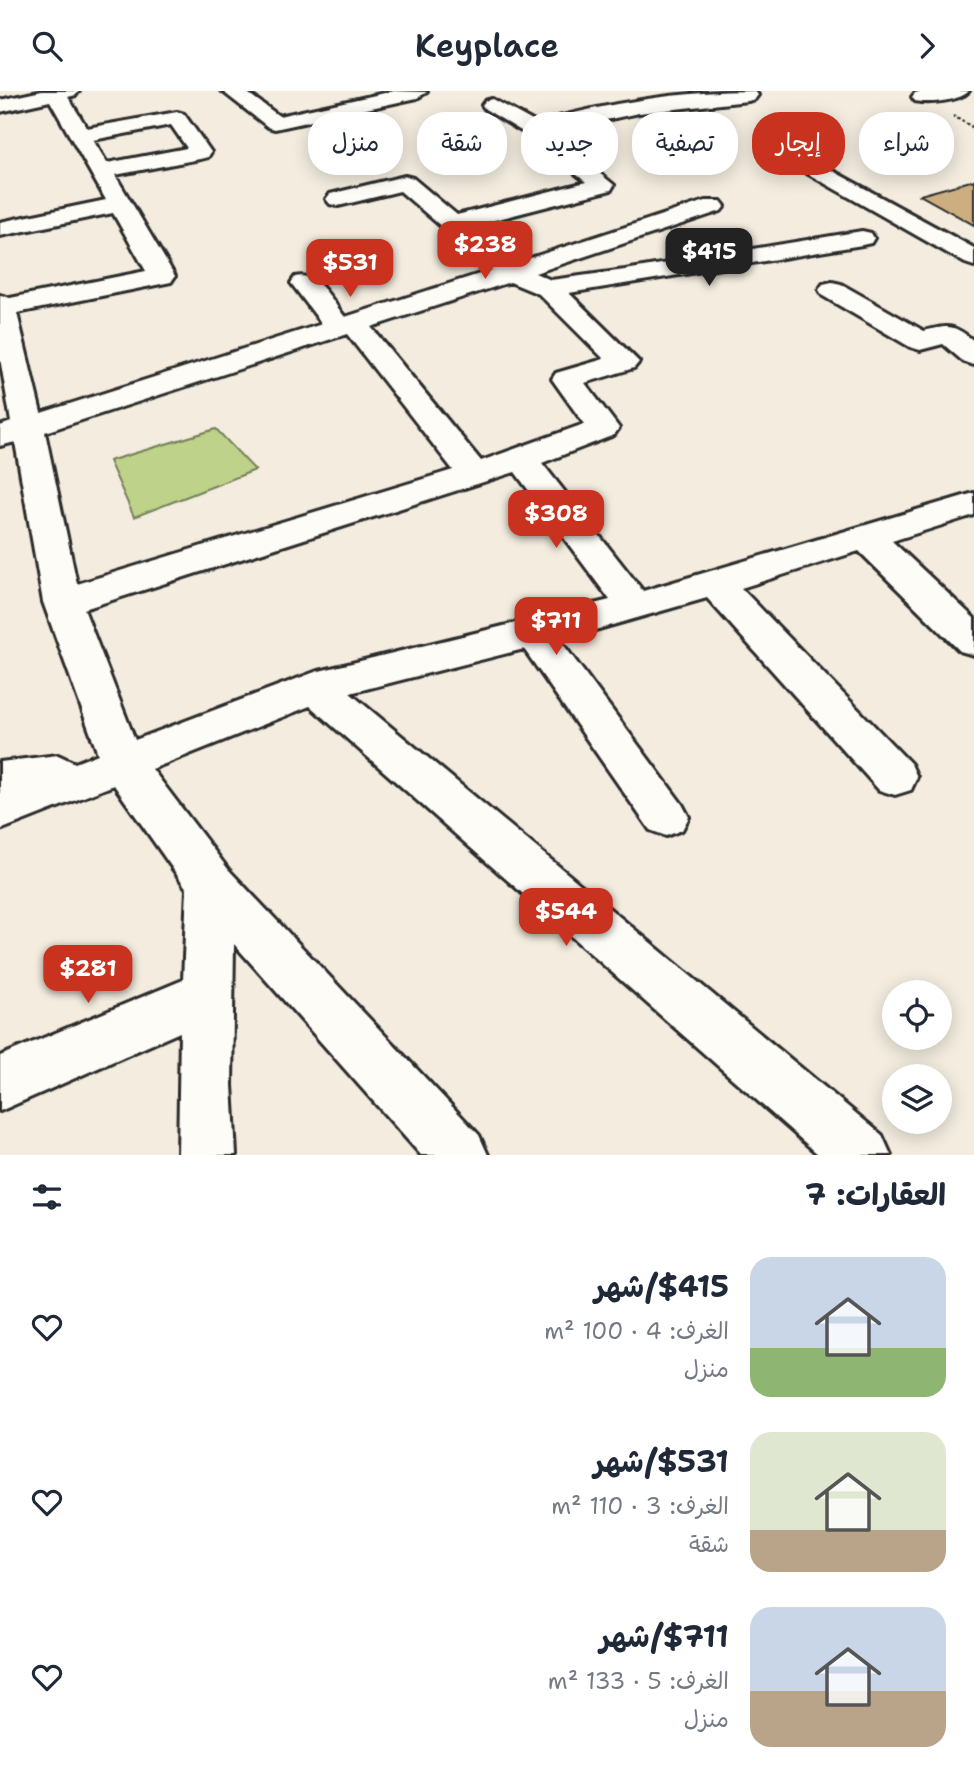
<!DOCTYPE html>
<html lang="ar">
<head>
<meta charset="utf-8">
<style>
  body { margin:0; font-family:"Shantell Sans","Playpen Sans Arabic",sans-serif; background:#f6f6f7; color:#1f2937; direction:rtl; height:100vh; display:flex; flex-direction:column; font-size:26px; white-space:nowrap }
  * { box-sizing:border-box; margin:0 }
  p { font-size:23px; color:#747a83 }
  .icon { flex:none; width:38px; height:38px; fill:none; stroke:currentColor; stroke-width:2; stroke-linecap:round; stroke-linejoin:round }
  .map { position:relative; height:1064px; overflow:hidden; direction:ltr }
  .panel { display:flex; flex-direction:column; background:#fff; flex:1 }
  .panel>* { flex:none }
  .top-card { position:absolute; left:21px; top:21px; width:933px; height:63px; direction:rtl; display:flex; gap:14px }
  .tools { position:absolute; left:882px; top:889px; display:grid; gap:14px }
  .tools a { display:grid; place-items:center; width:70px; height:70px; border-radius:50%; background:#fff; box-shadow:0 4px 18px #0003; font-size:35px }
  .price { position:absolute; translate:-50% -60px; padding:0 16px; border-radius:14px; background:#c8321e; color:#fff; font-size:23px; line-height:46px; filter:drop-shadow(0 2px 4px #0008) }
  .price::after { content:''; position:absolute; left:50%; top:42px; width:21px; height:16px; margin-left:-10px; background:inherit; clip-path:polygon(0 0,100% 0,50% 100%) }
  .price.active { background:#222; color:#fff }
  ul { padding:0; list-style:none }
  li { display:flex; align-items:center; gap:21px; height:175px; padding:0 28px }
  li span { display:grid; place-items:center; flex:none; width:196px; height:140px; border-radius:21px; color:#555 }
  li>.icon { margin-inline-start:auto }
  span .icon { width:84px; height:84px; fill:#fffc; stroke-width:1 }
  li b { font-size:30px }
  h2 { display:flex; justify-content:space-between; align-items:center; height:84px; padding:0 28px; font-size:30px }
  .chip { padding:0 24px; border-radius:28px; background:#fff; box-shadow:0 4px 18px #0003; font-size:24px; line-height:63px }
  .chip.active { background:#c8321e; color:#fff }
  header { display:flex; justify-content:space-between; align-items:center; height:91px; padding:0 28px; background:#fff; font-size:32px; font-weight:600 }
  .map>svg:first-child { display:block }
</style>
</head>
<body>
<header><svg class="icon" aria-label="forward" viewBox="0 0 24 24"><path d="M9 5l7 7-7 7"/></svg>Keyplace<svg class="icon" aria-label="search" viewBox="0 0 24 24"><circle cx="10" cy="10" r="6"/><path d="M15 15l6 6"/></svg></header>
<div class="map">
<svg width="974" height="1064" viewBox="0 0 974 1064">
  <rect width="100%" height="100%" fill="#f3ecdf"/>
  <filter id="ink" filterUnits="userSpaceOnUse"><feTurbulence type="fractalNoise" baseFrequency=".0143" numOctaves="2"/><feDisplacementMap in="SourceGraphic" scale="14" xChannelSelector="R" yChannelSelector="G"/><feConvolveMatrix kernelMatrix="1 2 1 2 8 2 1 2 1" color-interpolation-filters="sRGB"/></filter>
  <g filter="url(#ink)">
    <polygon fill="#bed389" stroke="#747f5a" stroke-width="2" points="216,338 255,379 134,426 109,370"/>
    <polygon fill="#ccae80" stroke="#2b2b2b" stroke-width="2" points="974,89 974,134 920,104"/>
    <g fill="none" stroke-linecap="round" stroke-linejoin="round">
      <g stroke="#2b2b2b" stroke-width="6">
        <g id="minor">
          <path d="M 42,0 L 79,0 L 76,4 L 68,6 L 87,37 L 177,21 L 184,23 L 211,61 L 208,66 L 200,68 L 115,84 L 175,185 L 171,191 L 17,222 L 41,322 L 322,233 L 291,192 L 295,186 C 318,180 331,209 345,226 L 492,179 L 400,100 L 338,115 L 330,113 L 326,108 L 330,103 L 405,85 L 413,87 L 457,124 L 586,91 L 526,43 L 485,18 L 482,14 L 485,10 L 492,8 L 536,32 C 607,12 681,0 755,0 L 758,4 L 755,8 L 748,10 L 639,22 L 549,41 L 614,94 L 611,99 L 471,135 L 515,172 L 705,110 L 721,110 L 725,115 L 721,120 L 535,182 L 551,189 L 625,179 L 862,140 L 871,142 L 874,147 L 871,152 L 862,154 L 569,202 L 639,271 L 634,277 L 585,292 L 619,337 L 614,344 L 542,372 L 643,500 L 974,402 L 974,424 L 892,450 L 974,527 L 974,564 L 960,560 L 859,460 L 741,497 L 911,673 L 917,686 L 911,699 L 895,704 L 879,699 L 707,507 L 560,549 L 682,713 L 689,726 L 682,739 L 666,745 L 650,739 L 524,558 L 350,602 L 882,1044 L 891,1064 L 819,1064 L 310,615 L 152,678 L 228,778 L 479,1044 L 488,1064 L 421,1064 L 234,853 L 232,994 L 236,1064 L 178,1064 L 180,941 L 0,1020 L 0,965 L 183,889 L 187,798 L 114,694 L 0,739 L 0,671 L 58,664 L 75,672 L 98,663 L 43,511 L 15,351 L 0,355 L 0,335 L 11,331 L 0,267 L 0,204 L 10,207 L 146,180 L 113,122 L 0,145 L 0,131 L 106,109 L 50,10 L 0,21 L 0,9 ZM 171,34 L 187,57 L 107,72 L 93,49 ZM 510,191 L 539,203 L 604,268 L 556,282 L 552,288 L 584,333 L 481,370 L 371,236 ZM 347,243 L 453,379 L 77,493 L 45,341 ZM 515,381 L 610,509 L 315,581 L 135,649 L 84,518 Z"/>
          <polygon points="222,0 245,0 279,25 394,0 427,1 417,7 275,38 268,36"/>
          <path d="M 922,0 L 969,0 C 960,10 928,13 915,10 L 912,6 L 915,2 Z"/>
          <polygon points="811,68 974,157 974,175 965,172 803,80 800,75 803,70"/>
          <path d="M 832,191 L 841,193 L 924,240 C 950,234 953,233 974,250 L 974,274 L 964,271 L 943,253 L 920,259 L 910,256 L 823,205 L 819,199 L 823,193 Z"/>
        </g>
      </g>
      <polyline stroke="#2b2b2b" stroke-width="2.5" stroke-dasharray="2.5 2.5" stroke-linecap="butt" points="953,25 974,37"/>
      <use href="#minor" fill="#fdfcf7" fill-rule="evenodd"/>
    </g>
  </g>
</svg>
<div class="tools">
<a><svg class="icon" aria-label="locate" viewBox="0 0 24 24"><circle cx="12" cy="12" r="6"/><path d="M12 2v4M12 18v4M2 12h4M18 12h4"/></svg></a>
<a><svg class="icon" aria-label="layers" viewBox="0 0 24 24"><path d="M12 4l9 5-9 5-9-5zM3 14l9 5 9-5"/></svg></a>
</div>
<b class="price" style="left:485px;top:190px">$238</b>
<b class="price active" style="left:709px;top:197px">$415</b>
<b class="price" style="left:350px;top:208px">$531</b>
<b class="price" style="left:556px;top:459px">$308</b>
<b class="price" style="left:556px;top:566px">$711</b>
<b class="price" style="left:566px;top:857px">$544</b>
<b class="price" style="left:88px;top:914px">$281</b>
<div class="top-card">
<a class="chip">شراء</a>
<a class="chip active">إيجار</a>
<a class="chip">تصفية</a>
<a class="chip">جديد</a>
<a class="chip">شقة</a>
<a class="chip">منزل</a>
</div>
</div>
<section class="panel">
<h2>العقارات: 7<svg class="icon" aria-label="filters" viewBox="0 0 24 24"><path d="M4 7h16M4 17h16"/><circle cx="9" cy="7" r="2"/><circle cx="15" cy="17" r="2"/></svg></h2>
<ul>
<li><span style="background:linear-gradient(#c9d6e8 65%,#8fb573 0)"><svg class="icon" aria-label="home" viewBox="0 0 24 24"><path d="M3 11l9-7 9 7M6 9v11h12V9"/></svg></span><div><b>$415/شهر</b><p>الغرف: 4 · 100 m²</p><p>منزل</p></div><svg class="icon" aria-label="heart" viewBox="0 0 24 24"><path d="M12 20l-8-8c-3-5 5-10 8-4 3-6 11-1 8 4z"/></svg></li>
<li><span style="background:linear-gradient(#dfe7d0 70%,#b9a48a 0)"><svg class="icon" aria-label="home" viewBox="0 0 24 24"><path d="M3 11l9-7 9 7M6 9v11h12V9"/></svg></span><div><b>$531/شهر</b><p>الغرف: 3 · 110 m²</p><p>شقة</p></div><svg class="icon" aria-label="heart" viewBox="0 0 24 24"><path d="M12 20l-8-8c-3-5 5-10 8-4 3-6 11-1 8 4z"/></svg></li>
<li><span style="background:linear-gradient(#c9d6e8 60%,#b9a48a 0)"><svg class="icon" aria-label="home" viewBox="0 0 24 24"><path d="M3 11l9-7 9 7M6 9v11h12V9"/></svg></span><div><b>$711/شهر</b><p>الغرف: 5 · 133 m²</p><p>منزل</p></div><svg class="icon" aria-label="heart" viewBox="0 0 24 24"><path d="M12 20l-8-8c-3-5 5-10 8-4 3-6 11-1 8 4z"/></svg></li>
</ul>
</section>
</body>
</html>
